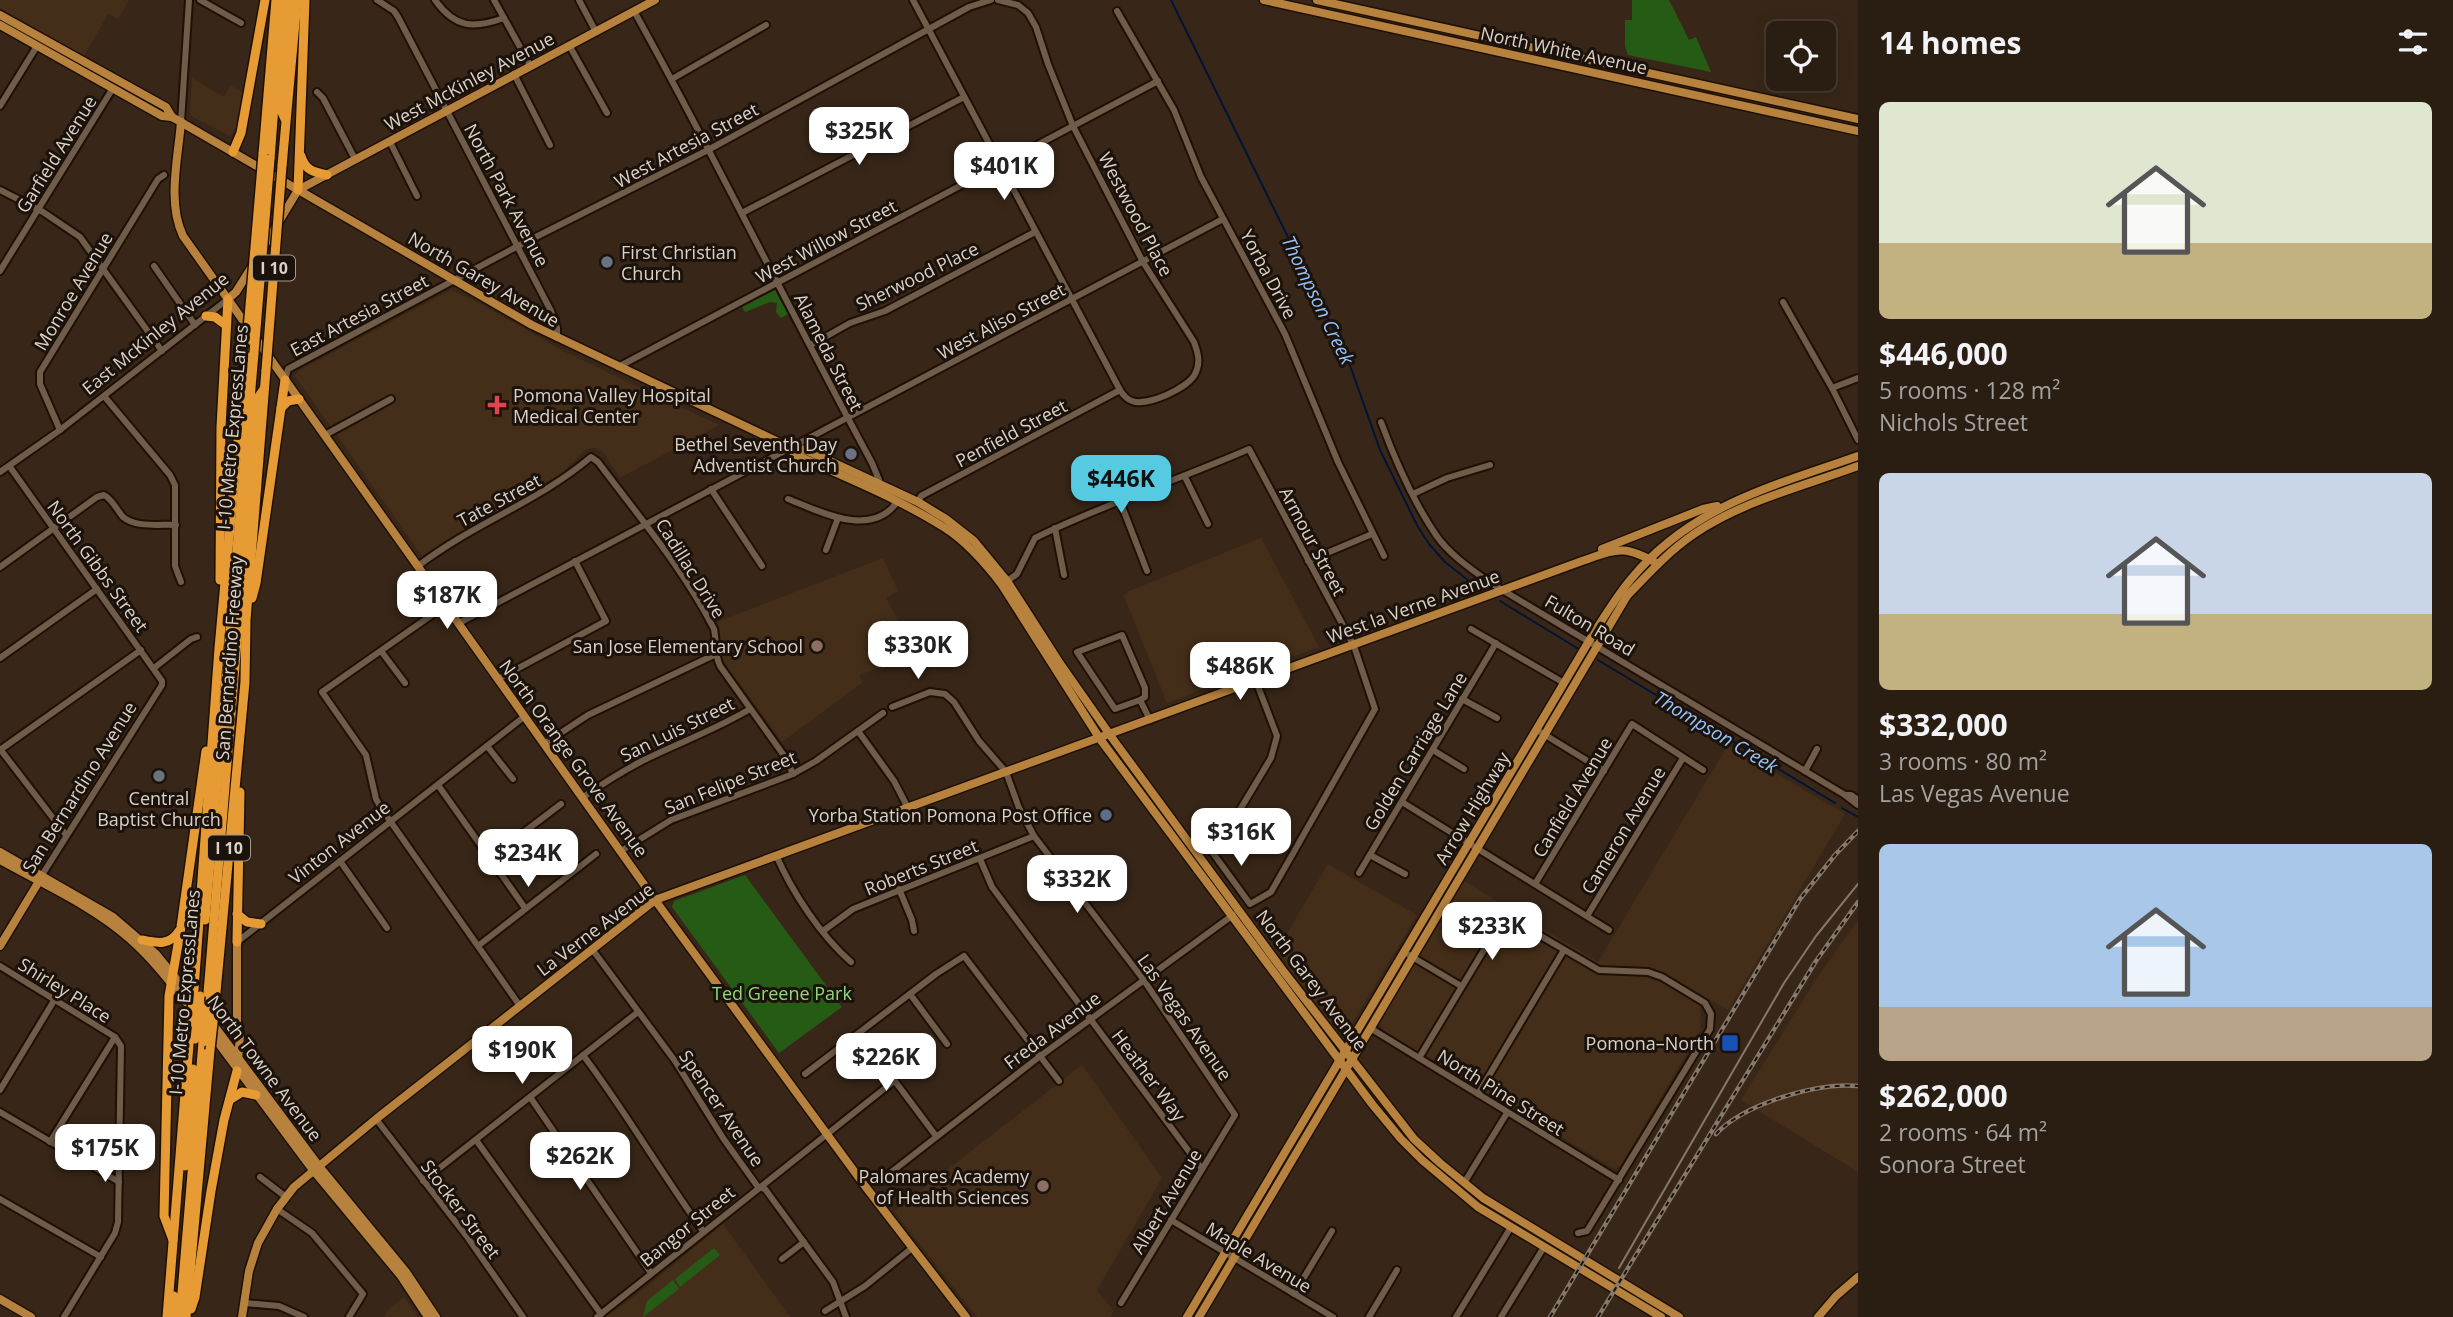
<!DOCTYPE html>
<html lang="en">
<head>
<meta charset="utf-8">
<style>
  body { margin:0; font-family:"Open Sans",sans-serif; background:#32261b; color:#f1f3f6; height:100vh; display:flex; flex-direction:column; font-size:26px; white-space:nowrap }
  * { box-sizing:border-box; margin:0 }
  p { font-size:23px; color:#a5a29f }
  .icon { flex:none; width:38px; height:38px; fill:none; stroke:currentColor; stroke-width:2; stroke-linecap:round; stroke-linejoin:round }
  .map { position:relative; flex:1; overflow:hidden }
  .drawer { display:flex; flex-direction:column; background:#2a1d12; width:595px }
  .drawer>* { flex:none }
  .fabs { position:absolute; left:1766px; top:21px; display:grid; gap:14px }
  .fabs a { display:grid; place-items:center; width:70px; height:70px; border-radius:10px; background:#2a1d12; box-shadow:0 4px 18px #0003,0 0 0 2px #463b32; font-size:35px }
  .price { position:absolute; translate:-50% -60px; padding:0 16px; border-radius:14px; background:#fff; color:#222; font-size:23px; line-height:46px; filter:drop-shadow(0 2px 4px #0008) }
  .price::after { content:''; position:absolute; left:50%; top:42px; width:21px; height:16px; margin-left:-10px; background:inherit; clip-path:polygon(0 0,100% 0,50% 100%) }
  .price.on { background:#55cae0; color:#111 }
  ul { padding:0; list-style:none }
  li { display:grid; align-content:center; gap:14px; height:371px; padding:0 21px }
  li span { display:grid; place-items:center; height:217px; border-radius:10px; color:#555 }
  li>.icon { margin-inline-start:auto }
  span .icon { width:126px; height:126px; fill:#fffc; stroke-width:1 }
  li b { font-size:30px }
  h2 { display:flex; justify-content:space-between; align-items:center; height:84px; padding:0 21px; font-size:30px }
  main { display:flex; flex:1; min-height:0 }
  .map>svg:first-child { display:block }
</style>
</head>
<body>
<main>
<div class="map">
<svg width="1858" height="1317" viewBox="0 0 1858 1317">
  <rect width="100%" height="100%" fill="#382718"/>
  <g fill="#442e19">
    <polygon points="0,0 129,0 118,19 108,14 84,56 0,8"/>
    <polygon points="192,78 224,97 231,86 244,93 242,113 238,126 230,136 193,117 190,114"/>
    <polygon points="451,290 479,303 563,351 719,425 620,478 603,452 594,448 586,449 562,473 422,556 295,376 298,371"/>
    <polygon points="1261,538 1319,647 1167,703 1124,596 1127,592"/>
    <polygon points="883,558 898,591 886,598 917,654 859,675 863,682 782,742 724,662 721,654 720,631 717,622"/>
    <polygon points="1728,745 1845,814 1728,1010 1708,998 1700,1009 1701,1029 1621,1165 1615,1169 1383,1031 1380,1022 1464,881 1598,962"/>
    <polygon points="1328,864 1417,915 1347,1032 1344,1034 1337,1032 1332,1026 1277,950"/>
    <polygon points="1858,920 1858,1172 1741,1100 1815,981"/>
    <polygon points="1082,1065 1162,1178 1097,1290 1114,1311 1110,1317 977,1317 894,1211"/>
    <polygon points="723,1224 790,1317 605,1317 639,1293"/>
    <polygon points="404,1297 418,1317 384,1317 389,1309"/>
  </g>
  <g fill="#265b16">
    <polygon points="1632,0 1669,0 1689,40 1696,37 1711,72 1628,55 1625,46 1625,20 1632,20"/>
    <polygon points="775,290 788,314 781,318 776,312 777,303 770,302 745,312 742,307"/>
    <polygon points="745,875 842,1007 779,1053 672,907 674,901"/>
    <polygon points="714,1248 720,1255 680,1287 675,1279"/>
    <polygon points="673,1280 679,1289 643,1317 647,1301"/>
  </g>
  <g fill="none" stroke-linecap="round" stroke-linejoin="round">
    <g stroke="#001436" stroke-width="2">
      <polyline points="1171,0 1347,357 1380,450 1418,527 1429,544 1445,562 1478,588"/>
      <polyline points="1500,601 1577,648"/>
      <polyline points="1598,660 1835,803"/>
      <polyline points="1842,808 1858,817"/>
    </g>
    <g stroke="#1f1003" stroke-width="10">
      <g id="minor">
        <polyline points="200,0 241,23"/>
        <polyline points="377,0 394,11 398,17 551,311 557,328 557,338"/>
        <path d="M 435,0 C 455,28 473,29 504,18"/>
        <polyline points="494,0 530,65"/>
        <polyline points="579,0 596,32"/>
        <path d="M 913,0 L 1120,390 C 1123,395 1126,399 1132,401 C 1147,407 1188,388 1195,374 C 1201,363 1198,353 1194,342 L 1143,262 L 1073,126 L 1048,64 L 1036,27 L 1028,13 L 1018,5 L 998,0"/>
        <path d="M 634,11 C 717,160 791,314 872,463 L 879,480 L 878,483"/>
        <polyline points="1117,11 1174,110 1201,177 1285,334 1338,462 1384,556"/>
        <polyline points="569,45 607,113"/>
        <polyline points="514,74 550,145"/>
        <polyline points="672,79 766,25"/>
        <polyline points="317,92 323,98 355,159"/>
        <polyline points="0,106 37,46"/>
        <polyline points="181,122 189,0"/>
        <polyline points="390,142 417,196"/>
        <polyline points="0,190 43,212 80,237 162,351"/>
        <polyline points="742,213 964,97"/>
        <polyline points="154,266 195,325"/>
        <polyline points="0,271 113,88"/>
        <polyline points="1783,302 1832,388 1858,440"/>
        <polyline points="811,345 850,323 885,311 1035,232"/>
        <polyline points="618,367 1158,81"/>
        <polyline points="285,380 288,369 518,246 708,150 969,7 991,0"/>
        <polyline points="1832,388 1858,378"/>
        <polyline points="104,396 170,475 175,485 175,566 181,582"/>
        <path d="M 1381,422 C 1395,460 1413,501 1436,535 C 1449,554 1471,569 1489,582 L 1845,795 L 1858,805"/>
        <polyline points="60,430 40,384 40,372 158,179 164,175"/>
        <polyline points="325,435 391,399"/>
        <polyline points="10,467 162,681 162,685 42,875"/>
        <polyline points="0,472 60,430 228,299"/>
        <polyline points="1185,477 1208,524"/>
        <polyline points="711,489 762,566"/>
        <polyline points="1413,494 1447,478 1490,465"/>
        <path d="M 788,499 C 819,511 871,539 897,502"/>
        <polyline points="1120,501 1147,571"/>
        <polyline points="918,502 921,496 1120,390"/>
        <polyline points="1055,528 1064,575"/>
        <polyline points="826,550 838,518"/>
        <polyline points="1308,561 1372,534"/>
        <path d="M 418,566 C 474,523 538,502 591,457 L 598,462 C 639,517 683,568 714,629 C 717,643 714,654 720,666 L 785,757 L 793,774"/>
        <path d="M 0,567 L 97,497 L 104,495 C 113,500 116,509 123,517 C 136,528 160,524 176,525"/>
        <path d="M 1003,584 L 1017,574 L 1035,538 C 1104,504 1178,480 1249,449 L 1354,646 L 1375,709 L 1271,892 L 1250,904 L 1210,849 L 1223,838 L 1271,758 L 1277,736 L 1256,681"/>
        <polyline points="446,605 322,692 366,755 376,799 381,808 520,1006"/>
        <polyline points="459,623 1223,219"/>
        <polyline points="1471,629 1564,683"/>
        <polyline points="381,651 405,683"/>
        <polyline points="0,658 97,589"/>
        <polyline points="154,668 191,639 197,637"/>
        <polyline points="498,679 606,621 575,561"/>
        <polyline points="1462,699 1497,718"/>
        <polyline points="1140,700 1115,709 1077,652 1122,635 1145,688 1145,697 1140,700 1150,720"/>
        <polyline points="892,707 930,692 945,694 954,702 979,741 1006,772 1019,808 1034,836 1143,979 1235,1115 1121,1303"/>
        <polyline points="1537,730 1604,771"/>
        <polyline points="858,731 894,781 908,808"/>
        <polyline points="544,744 588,715 714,655"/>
        <polyline points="487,746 513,779"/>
        <polyline points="0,749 66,835"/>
        <polyline points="0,750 141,650"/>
        <polyline points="1433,750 1464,769"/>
        <polyline points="1805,771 1817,749"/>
        <polyline points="438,785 525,908"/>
        <polyline points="1845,795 1851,795 1858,800"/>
        <path d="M 582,798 C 602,784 621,772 642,761 C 678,743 715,730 750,709"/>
        <polyline points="1402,802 1609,930"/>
        <polyline points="621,851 671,820 793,774 816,761 883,713"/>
        <path d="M 776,855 C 792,892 821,936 851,962"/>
        <polyline points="1370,855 1405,874"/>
        <polyline points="490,858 561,804"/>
        <polyline points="980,859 992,887 1202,1169"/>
        <polyline points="340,861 387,928"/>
        <polyline points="1359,873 1496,643"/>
        <polyline points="1535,884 1632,724 1703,770"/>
        <polyline points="899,889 912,920 914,931"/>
        <polyline points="1587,916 1683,758"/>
        <polyline points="823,931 853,909 1034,836"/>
        <polyline points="237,942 525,716"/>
        <polyline points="478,946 596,854"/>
        <polyline points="592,949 675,1061 723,1138 758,1187 765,1189 833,1282 846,1317"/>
        <polyline points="1409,955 1461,986"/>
        <polyline points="0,966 115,1037 121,1046 118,1222 115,1233 64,1317"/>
        <polyline points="910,994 947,1044"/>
        <polyline points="1370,1028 1619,1180"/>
        <polyline points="859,1033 936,1136"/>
        <path d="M 583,1055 C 626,1112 661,1173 703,1231"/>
        <polyline points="1419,1058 1502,920 1510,918 1599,970 1648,972 1662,977 1705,1003 1711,1014 1710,1029 1587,1231 1578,1233"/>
        <polyline points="805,1074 936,974 964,956 1059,1081"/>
        <polyline points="0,1090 55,999"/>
        <polyline points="1478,1094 1564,950"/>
        <polyline points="530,1097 651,1273"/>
        <polyline points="0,1112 119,1182"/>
        <polyline points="376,1119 468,1238 523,1317"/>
        <polyline points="476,1140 601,1314"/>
        <polyline points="50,1142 115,1037"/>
        <polyline points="260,1177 286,1197"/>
        <polyline points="885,1177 1039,1057 1233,915"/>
        <polyline points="423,1181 638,1012"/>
        <polyline points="1464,1183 1507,1113"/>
        <polyline points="0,1199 101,1257"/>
        <polyline points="277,1209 312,1233 363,1294 349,1317"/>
        <polyline points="1171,1220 1333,1317"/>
        <polyline points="782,1259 804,1242"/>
        <polyline points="1294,1294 1332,1231"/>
        <polyline points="244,1303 279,1306 304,1317"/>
        <polyline points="825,1311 865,1286 912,1248"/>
        <polyline points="597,1317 894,1081"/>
        <polyline points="1369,1317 1397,1270"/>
        <polyline points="1456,1317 1511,1227"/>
        <polyline points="1501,1317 1544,1247"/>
      </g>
    </g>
    <g stroke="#1f1003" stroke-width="11">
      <g id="major">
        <polyline points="1264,0 1858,131"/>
        <polyline points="1317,0 1858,119"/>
        <polyline points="0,15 166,107 172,117"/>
        <polyline points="0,25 162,116 172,117 532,325 791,448 806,450 918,502 946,519 974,541 1007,581 1059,662 1115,742 1284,972 1414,1139 1440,1163 1483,1198 1679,1317"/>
        <path d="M 181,122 C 178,159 167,202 183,236 L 655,900 L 865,1186 L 966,1317"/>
        <polyline points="298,190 655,0"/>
        <polyline points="263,248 298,190"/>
        <polyline points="228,299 236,292 253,265"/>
        <path d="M 791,448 L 794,454 C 844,477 898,498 945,528 C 967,542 986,564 1002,585 L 1100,739 L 1372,1104 L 1401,1139 L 1422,1160 L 1478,1207 L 1661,1317"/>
        <polyline points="1602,549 1703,509 1717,506"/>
        <polyline points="0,852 113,917 156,954 195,1002"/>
        <path d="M 0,860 C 43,884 93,906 130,939 C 154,960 174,987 194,1012"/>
        <polyline points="237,942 237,1023 240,1035 238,1061"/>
        <polyline points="0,946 41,878"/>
        <polyline points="212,1023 318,1165 406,1272 436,1317"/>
        <polyline points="211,1033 313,1170 401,1276 428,1317"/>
        <polyline points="0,1299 31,1317"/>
        <path d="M 242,1317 L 249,1271 L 258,1243 L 277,1209 L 294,1187 L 376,1119 L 655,900 L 1582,561 C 1617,549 1624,544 1658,564"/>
        <path d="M 1187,1317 L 1589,641 C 1602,620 1615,598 1631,579 C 1691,506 1773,486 1858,456"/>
        <path d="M 1199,1317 L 1627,596 C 1648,574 1669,551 1694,534 C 1742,501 1804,486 1858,466"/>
        <polyline points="1818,1317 1836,1296 1858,1277"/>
      </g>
    </g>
    <g stroke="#1f1003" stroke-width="12">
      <g id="highway">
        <polyline points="285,119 281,110 290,0"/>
        <polyline points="233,152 241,133 265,0"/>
        <polyline points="263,154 276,0"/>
        <path d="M 301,156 C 305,170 313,172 327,175"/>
        <polyline points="270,159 282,0"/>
        <polyline points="282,166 297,0"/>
        <polyline points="298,190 305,0"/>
        <polyline points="206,316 215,317 226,325"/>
        <polyline points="281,408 288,401 299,399"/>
        <polyline points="220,580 221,427 228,299"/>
        <polyline points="252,598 256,583 285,380"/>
        <polyline points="237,914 247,922 261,924"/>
        <polyline points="205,920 254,353"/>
        <path d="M 142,940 C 157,943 170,946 179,931"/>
        <polyline points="237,942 240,792"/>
        <polyline points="194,989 219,648 247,341"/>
        <polyline points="207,1005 257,399 264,389"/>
        <polyline points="214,1013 245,682 246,620 266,370"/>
        <polyline points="231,1099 242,1092 256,1095"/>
        <polyline points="185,1166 193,1069"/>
        <polyline points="173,1240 164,1216 169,996 181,927 206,751"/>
        <polyline points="191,1309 195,1297 211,1191 224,1120 237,1071"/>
        <polyline points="167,1317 190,1032"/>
        <polyline points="173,1317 174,1296"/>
        <polyline points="180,1317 203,1042"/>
        <polyline points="186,1317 210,1050"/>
      </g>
    </g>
    <use href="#minor" stroke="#6f5c4b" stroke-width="6"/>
    <use href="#major" stroke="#b7823e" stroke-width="8"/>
    <use href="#highway" stroke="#e79b35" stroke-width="9"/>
    <polyline stroke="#86786b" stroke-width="2" points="1619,1268 1784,983 1816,936 1858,884"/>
    <g stroke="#86786b" stroke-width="4.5">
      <g id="rail">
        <path d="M 1716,1134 C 1744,1104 1817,1082 1858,1086"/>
        <polyline points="1550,1317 1800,899 1835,855 1858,831"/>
        <polyline points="1598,1317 1816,961 1858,902"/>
      </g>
    </g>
    <use href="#rail" stroke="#1a120b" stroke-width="2" stroke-dasharray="5" stroke-linecap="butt"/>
    <g stroke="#1f1003" stroke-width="12" stroke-linecap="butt">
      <g id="highway-bridge">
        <polyline points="247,341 263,154"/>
        <polyline points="254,353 270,159"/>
        <polyline points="266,370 282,166"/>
        <polyline points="191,1022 194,989"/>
        <polyline points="195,1039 200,996"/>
        <polyline points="203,1042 207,1005"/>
        <polyline points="210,1050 214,1013"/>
      </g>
    </g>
    <use href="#highway-bridge" stroke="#e79b35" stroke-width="9"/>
  </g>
  <g fill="#6b7280" stroke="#1a120b" stroke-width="2.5">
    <circle cx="607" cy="262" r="7"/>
    <circle cx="851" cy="454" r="7"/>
    <circle cx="159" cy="776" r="7"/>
  </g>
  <path fill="#e0444e" stroke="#1a120b" stroke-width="2.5" d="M493.5 394.5h7v7h7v7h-7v7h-7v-7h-7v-7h7z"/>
  <g fill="#8d6e63" stroke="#1a120b" stroke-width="2.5">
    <circle cx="817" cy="646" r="7"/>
    <circle cx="1043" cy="1186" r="7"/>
  </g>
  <circle fill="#5c6f8a" stroke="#1a120b" stroke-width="2.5" cx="1106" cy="815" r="7"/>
  <rect fill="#1a4fb4" stroke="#1a120b" stroke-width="2.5" x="1721" y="1034" width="18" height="18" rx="3.5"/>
  <g text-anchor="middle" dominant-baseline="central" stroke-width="6" stroke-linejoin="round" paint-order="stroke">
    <g fill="#1a120b" stroke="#a2988f" stroke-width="2">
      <rect x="253" y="255.5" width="42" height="25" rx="5"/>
      <rect x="208" y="835.5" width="42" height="25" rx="5"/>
    </g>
    <g font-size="16" font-weight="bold" fill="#dcd1c7">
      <text x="274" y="268">I 10</text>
      <text x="229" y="848">I 10</text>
    </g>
    <g font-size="18" fill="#dcd1c7" stroke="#1a120b">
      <text transform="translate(1564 50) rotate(12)">North White Avenue</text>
      <text transform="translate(469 81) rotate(-28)">West McKinley Avenue</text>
      <text transform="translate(686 145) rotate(-28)">West Artesia Street</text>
      <text transform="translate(56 154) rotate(-58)">Garfield Avenue</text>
      <text transform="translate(507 195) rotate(62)">North Park Avenue</text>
      <text transform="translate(1136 214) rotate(62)">Westwood Place</text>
      <text transform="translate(826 241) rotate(-28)">West Willow Street</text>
      <text transform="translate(1269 274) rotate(62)">Yorba Drive</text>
      <text transform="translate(917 276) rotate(-26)">Sherwood Place</text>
      <text transform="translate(484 279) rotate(30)">North Garey Avenue</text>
      <text transform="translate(73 291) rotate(-59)">Monroe Avenue</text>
      <text transform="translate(359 315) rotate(-28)">East Artesia Street</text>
      <text transform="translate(1001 321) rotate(-28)">West Aliso Street</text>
      <text transform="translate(155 333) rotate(-39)">East McKinley Avenue</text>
      <text transform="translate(829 352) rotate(63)">Alameda Street</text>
      <text transform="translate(232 427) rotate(-85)">I-10 Metro ExpressLanes</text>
      <text transform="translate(1011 433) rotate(-28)">Penfield Street</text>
      <text transform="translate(499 500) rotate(-28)">Tate Street</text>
      <text transform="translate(1313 541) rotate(62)">Armour Street</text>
      <text transform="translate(98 566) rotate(54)">North Gibbs Street</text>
      <text transform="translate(691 568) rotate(58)">Cadillac Drive</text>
      <text transform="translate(1413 606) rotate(-20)">West la Verne Avenue</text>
      <text transform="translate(1590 625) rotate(31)">Fulton Road</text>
      <text transform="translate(229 658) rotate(-86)">San Bernardino Freeway</text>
      <text transform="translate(677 729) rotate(-26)">San Luis Street</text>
      <text transform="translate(1415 751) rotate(-59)">Golden Carriage Lane</text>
      <text transform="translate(574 758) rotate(54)">North Orange Grove Avenue</text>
      <text transform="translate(730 782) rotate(-22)">San Felipe Street</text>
      <text transform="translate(79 787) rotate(-58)">San Bernardino Avenue</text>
      <text transform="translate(1572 797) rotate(-59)">Canfield Avenue</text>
      <text transform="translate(1472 808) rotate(-59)">Arrow Highway</text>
      <text transform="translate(1623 830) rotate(-59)">Cameron Avenue</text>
      <text transform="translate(339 842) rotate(-38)">Vinton Avenue</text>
      <text transform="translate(921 867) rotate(-22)">Roberts Street</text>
      <text transform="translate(595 929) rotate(-37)">La Verne Avenue</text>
      <text transform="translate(1312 980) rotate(53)">North Garey Avenue</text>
      <text transform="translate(65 990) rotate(32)">Shirley Place</text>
      <text transform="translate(184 992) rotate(-85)">I-10 Metro ExpressLanes</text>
      <text transform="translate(1185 1017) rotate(55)">Las Vegas Avenue</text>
      <text transform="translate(1052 1030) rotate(-37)">Freda Avenue</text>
      <text transform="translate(265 1068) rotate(53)">North Towne Avenue</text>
      <text transform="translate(1149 1075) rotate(53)">Heather Way</text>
      <text transform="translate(1501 1092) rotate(32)">North Pine Street</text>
      <text transform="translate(722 1108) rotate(56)">Spencer Avenue</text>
      <text transform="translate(1166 1201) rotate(-59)">Albert Avenue</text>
      <text transform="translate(461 1209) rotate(53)">Stocker Street</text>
      <text transform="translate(687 1226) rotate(-39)">Bangor Street</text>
      <text transform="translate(1259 1257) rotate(31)">Maple Avenue</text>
    </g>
    <g font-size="18" fill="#dcd1c7" stroke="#1a120b" text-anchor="end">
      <text x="621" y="252" text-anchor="start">First Christian<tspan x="621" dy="21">Church</tspan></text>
      <text x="513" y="395" text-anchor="start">Pomona Valley Hospital<tspan x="513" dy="21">Medical Center</tspan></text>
      <text x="837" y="444">Bethel Seventh Day<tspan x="837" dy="21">Adventist Church</tspan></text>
      <text x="803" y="646">San Jose Elementary School</text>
      <text x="159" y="798" text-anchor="middle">Central<tspan x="159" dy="21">Baptist Church</tspan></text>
      <text x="1092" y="815">Yorba Station Pomona Post Office</text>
      <text x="1714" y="1043">Pomona–North</text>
      <text x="1029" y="1176">Palomares Academy<tspan x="1029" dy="21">of Health Sciences</tspan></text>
    </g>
    <g font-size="18" fill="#8ddb78" stroke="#1a120b">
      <text x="782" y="993">Ted Greene Park</text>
    </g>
    <g font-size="19" font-style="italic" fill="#95c2fa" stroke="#1a120b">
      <text transform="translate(1318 300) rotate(64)">Thompson Creek</text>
      <text transform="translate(1716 732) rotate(31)">Thompson Creek</text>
    </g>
  </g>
</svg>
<div class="fabs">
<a><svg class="icon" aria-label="locate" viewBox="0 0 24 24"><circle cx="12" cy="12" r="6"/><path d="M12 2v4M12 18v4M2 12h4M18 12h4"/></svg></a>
</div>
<b class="price" style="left:859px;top:167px">$325K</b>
<b class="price" style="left:1004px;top:202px">$401K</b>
<b class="price on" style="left:1121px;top:515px">$446K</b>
<b class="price" style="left:447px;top:631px">$187K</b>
<b class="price" style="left:918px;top:681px">$330K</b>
<b class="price" style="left:1240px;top:702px">$486K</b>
<b class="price" style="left:1241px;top:868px">$316K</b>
<b class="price" style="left:528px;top:889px">$234K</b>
<b class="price" style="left:1077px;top:915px">$332K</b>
<b class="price" style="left:1492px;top:962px">$233K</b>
<b class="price" style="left:522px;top:1086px">$190K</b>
<b class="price" style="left:886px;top:1093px">$226K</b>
<b class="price" style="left:105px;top:1184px">$175K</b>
<b class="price" style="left:580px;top:1192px">$262K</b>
</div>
<section class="drawer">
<h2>14 homes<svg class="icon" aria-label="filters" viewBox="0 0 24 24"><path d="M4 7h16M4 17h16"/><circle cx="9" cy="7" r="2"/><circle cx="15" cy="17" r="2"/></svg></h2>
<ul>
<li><span style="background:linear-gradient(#dfe7d0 65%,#c2b280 0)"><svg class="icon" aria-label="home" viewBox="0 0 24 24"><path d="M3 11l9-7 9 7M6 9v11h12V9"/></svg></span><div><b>$446,000</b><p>5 rooms · 128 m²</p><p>Nichols Street</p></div></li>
<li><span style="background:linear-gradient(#c9d6e8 65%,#c2b280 0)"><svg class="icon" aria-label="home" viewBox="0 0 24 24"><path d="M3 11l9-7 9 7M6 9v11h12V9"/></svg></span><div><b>$332,000</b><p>3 rooms · 80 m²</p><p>Las Vegas Avenue</p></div></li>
<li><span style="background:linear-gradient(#a9c7e8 75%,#b9a48a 0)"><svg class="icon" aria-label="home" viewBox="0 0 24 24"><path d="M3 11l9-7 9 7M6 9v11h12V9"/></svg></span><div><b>$262,000</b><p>2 rooms · 64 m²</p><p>Sonora Street</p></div></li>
</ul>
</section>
</main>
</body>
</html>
